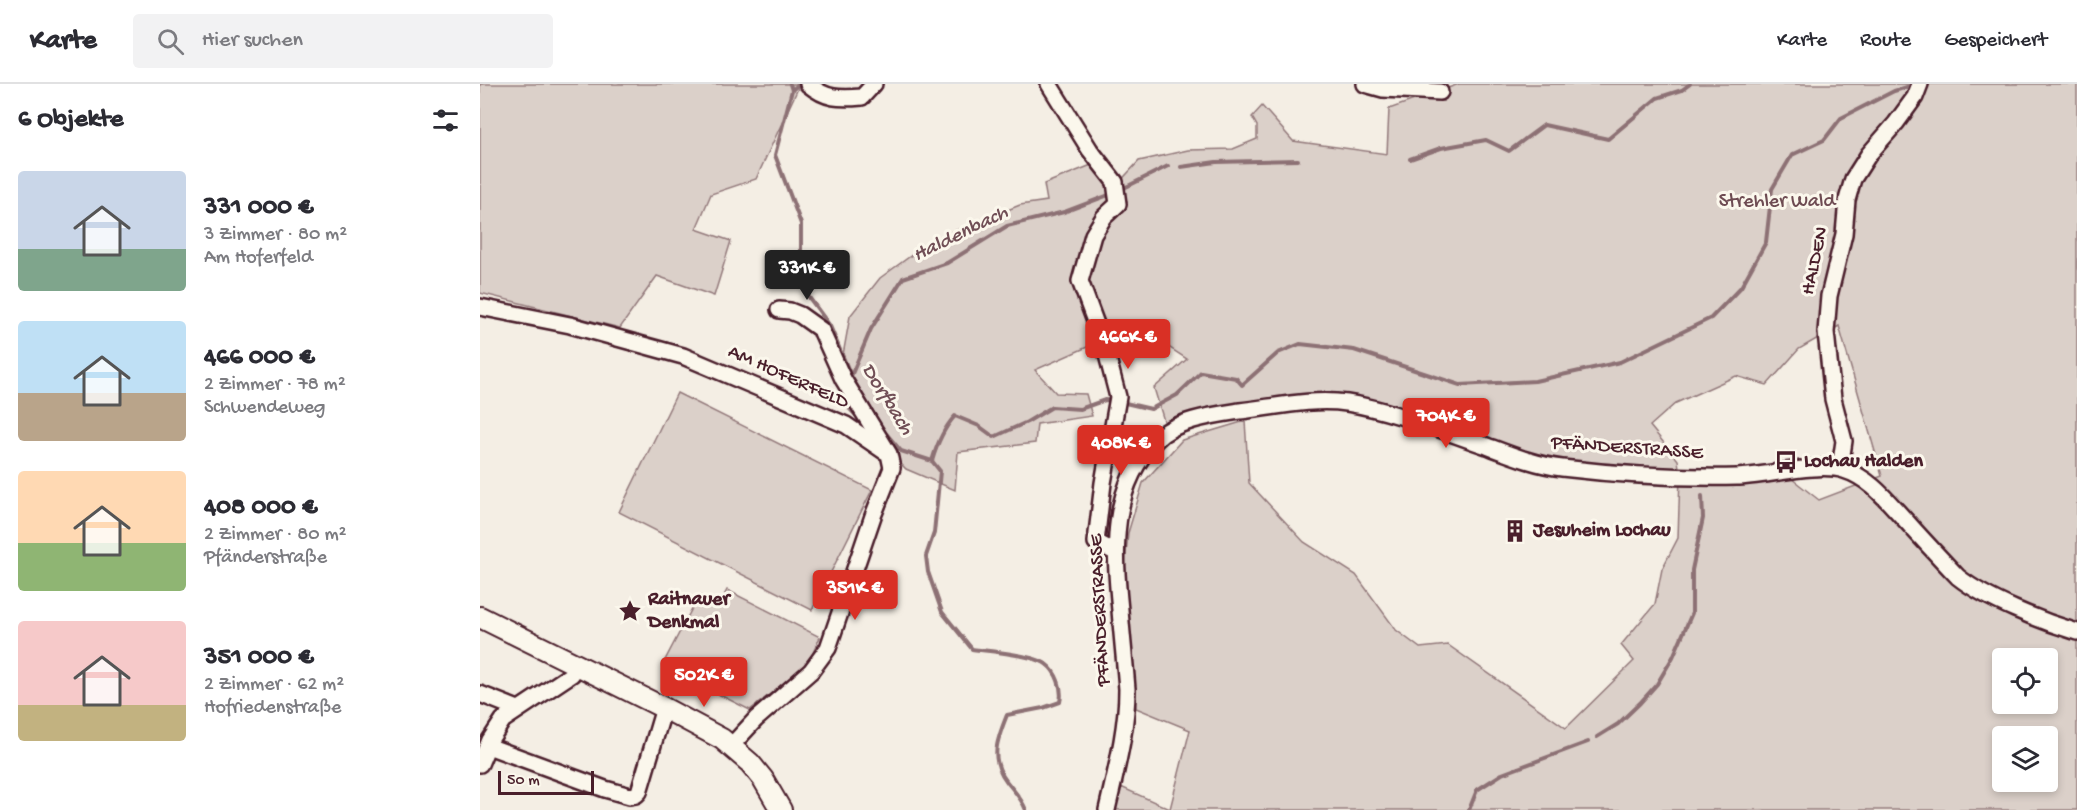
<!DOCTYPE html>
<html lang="de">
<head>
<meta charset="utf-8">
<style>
  body { margin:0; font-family:"Gochi Hand",sans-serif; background:#f2f2f3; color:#2b2b33; height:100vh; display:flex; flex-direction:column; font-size:22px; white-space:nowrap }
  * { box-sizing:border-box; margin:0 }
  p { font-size:20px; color:#7c7c81 }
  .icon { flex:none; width:33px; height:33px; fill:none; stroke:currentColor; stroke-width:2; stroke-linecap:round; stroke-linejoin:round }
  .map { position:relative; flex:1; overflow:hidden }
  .drawer { display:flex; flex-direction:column; background:#fff; width:480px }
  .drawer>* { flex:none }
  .tools { position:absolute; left:1512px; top:564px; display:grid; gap:12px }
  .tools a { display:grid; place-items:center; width:66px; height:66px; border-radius:6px; background:#fff; box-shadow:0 3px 9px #0003; font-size:30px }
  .scale { position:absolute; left:18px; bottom:15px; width:96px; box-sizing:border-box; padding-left:6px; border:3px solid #4a1f2b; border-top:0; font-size:16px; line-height:21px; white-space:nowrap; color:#4a1f2b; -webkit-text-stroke:4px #fbf7ec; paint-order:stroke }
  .price { position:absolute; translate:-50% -51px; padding:0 14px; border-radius:6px; background:#d93025; color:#fff; font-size:20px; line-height:39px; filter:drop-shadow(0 2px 3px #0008) }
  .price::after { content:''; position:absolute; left:50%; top:36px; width:18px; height:14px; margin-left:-9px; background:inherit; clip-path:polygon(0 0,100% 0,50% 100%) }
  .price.on { background:#222; color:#fff }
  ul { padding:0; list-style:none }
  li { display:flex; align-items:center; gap:18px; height:150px; padding:0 18px }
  li span { display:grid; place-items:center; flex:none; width:168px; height:120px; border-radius:6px; color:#555 }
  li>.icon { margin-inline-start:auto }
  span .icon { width:72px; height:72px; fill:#fffc; stroke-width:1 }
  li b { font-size:26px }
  h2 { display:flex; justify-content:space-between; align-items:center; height:72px; padding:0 18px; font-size:26px }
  header { display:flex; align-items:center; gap:36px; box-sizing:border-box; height:84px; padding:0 30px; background:#fff; border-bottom:2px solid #e1e1e2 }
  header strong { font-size:28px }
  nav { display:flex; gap:33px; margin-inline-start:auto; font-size:21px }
  .search { width:420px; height:54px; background:#f2f2f3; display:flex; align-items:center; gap:15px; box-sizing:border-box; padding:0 21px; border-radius:6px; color:#7c7c81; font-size:22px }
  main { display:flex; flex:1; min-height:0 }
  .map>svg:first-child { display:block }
</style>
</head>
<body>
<header>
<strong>Karte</strong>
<div class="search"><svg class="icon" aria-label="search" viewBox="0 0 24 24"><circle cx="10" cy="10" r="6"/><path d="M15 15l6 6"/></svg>Hier suchen</div>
<nav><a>Karte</a><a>Route</a><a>Gespeichert</a></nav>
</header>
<main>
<section class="drawer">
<h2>6 Objekte<svg class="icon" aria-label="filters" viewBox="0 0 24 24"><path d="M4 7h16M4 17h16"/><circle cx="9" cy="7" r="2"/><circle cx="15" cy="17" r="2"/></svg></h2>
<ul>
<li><span style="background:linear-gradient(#c9d6e8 65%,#7fa58c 0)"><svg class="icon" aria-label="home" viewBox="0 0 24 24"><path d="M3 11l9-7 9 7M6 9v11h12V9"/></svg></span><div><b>331 000 €</b><p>3 Zimmer · 80 m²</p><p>Am Hoferfeld</p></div></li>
<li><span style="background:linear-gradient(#bfe0f5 60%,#b9a48a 0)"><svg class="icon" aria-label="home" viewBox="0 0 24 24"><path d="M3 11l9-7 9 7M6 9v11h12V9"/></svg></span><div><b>466 000 €</b><p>2 Zimmer · 78 m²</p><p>Schwendeweg</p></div></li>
<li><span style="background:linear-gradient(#ffd9b3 60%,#8fb573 0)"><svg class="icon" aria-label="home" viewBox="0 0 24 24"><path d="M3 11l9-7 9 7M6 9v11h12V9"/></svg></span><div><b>408 000 €</b><p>2 Zimmer · 80 m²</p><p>Pfänderstraße</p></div></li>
<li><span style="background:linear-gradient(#f6c9c9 70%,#c2b280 0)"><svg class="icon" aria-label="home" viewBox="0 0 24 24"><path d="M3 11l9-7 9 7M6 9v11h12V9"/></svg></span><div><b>351 000 €</b><p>2 Zimmer · 62 m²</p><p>Hofriedenstraße</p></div></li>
</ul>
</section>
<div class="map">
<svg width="1597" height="726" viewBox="0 0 1597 726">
  <rect width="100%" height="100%" fill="#f4eee4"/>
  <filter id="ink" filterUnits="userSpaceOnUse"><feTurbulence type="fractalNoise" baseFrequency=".0167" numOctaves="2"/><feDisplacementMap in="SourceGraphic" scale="12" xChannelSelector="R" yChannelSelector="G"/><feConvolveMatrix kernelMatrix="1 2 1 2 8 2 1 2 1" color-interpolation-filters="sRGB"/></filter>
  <g filter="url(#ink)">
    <g fill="#dbd0c9" stroke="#92787a" stroke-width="1.5" fill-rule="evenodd">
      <polygon points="0,0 320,0 276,95 231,110 216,145 251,157 234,212 177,192 140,244 0,209"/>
      <path d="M 979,0 L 1597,0 L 1597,726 L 635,726 L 641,703 L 690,725 L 710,646 L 656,624 L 645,480 L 648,449 L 663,399 L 702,356 L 765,337 L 769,399 L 824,458 L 876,491 L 916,546 L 940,564 L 968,561 L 1086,644 L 1154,577 L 1141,561 L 1175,520 L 1182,485 L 1198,454 L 1200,392 L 1080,384 L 960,345 L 835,318 L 687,347 L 674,304 L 707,275 L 661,245 L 614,260 L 555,286 L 576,309 L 606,310 L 612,332 L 557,340 L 555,359 L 478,368 L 475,406 L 426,385 L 366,323 L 361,282 L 370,232 L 400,194 L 454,155 L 540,121 L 567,117 L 564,100 L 614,80 L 633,105 L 659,77 L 708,66 L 753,65 L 777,55 L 777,42 L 772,33 L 782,22 L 813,57 L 907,70 L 909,25 ZM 1359,242 L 1402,392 L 1339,416 L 1303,388 L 1200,392 L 1198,376 L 1170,342 L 1196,319 L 1256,292 L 1287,301 L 1319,265 ZM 1522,574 L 1568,574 L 1568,620 L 1522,620 ZM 1522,652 L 1568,652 L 1568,698 L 1522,698 Z"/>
      <polygon points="197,309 392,406 332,526 139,428"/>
      <polygon points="247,506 340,553 328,580 270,626 182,582 219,511 239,521"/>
    </g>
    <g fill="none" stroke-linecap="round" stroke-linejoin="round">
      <g stroke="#8d7174" stroke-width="4">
        <path d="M 310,0 L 312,6 L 295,71 L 321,140 L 321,184 L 328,212 L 350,242 L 371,292 L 404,347 L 421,367 L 452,377 L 460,387 L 454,449 L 446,472 L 448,488 L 462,528 L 492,565 C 508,567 555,571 566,580 C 577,588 583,605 580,618 L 563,624 L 527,631 C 517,656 509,675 527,698 C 535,708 542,715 546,726"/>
        <polyline points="312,6 319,0"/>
        <polyline points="930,75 961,64 1006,56 1029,67 1064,41 1128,55 1177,14 1202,6 1210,0"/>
        <polyline points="701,83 736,78 818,76"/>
        <polyline points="640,106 688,82"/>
        <polyline points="371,292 391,245 423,194 467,179 527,142 584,128 634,109"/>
        <polyline points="641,318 671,325 697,311 721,288 756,294 762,301 798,269 820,260 874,266 980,301 1055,297 1140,278 1231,234 1261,203 1286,158 1292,105 1312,71 1344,56 1361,34 1414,7 1434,1"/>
        <path d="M 452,377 C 457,360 463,345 475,332 L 499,342 L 514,353 L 547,338 L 572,323 L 600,325 L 625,316 L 633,317"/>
        <polyline points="1117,653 1138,640 1160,619 1177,600 1193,573 1212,529 1212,486 1223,434 1222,412"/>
        <polyline points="989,726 997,706 1022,690 1108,658"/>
      </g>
      <g stroke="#4a1f2b" stroke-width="20">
        <g id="minor">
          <path d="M 328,0 C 346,15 359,15 382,13 L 394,0"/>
          <polyline points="569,0 610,66 635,98 638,120 624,133 613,151 600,197 626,267 638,313 623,399 616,458 635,468"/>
          <polyline points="885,0 903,5 960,8"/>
          <polyline points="0,223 90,241 203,272 366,341 404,367"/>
          <polyline points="1360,384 1364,357 1353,315 1346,248 1349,212 1364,150 1367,116 1373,95 1389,70 1416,39 1435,13 1440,0"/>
          <polyline points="0,610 38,625"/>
          <polyline points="8,662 125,705 150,712 156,711 159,708 184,624"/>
          <polyline points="251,662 276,635 331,587 348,564 393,432 412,384 409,370 363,295 341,246 320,231 310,227 299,226"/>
          <polyline points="0,680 10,656 23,636 92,590 97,580"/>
          <path d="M 627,726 C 636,686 647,646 647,605 C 645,579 642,552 640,526 C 634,466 630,403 676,356 C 695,336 734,331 760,327 C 795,323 832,314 867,319 C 912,326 963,347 1007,362 C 1031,371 1056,381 1082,384 C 1140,391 1200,394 1257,393 C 1286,392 1339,378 1364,386 C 1391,394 1409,419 1428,439 C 1444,457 1461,475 1478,493 C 1507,516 1561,537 1597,548"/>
        </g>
      </g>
      <g stroke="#4a1f2b" stroke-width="24">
        <polyline id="major" points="0,533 184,624 242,655 270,679 283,695 301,726"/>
      </g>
      <use href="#minor" stroke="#fbf7ec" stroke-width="15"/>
      <use href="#major" stroke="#fbf7ec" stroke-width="20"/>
    </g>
  </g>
  <defs>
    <g id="bus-bare" transform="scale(1.8)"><path d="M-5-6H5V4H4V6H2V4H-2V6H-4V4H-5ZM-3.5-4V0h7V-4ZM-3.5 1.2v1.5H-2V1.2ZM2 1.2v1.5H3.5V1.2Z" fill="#4a1f2b" stroke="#fbf7ec" stroke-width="2.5" paint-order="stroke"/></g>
    <g id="building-bare" transform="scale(1.8)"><path d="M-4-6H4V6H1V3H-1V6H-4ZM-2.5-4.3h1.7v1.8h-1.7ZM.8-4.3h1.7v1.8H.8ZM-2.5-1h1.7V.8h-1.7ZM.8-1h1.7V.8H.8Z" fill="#4a1f2b" stroke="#fbf7ec" stroke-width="2.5" paint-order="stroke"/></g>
    <g id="sight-bare" transform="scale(1.8)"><path d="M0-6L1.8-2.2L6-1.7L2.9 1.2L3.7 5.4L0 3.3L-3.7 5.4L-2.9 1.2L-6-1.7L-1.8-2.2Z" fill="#4a1f2b" stroke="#fbf7ec" stroke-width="2.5" paint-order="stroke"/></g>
  </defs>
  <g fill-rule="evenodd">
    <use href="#bus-bare" x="1306" y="378"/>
    <use href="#building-bare" x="1035" y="447"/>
    <use href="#sight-bare" x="150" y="527"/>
  </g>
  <g text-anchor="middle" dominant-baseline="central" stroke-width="6" stroke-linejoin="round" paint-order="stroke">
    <g font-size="20" fill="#6e4b52" stroke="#fbf7ec">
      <text x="1297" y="118">Strehler Wald</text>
    </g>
    <g font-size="20" fill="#4a1f2b" stroke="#fbf7ec">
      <text transform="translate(1336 177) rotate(-78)">HALDEN</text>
      <text transform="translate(308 294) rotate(24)">AM HOFERFELD</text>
      <text transform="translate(1147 365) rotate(4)">PFÄNDERSTRASSE</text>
      <text transform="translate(621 526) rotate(-93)">PFÄNDERSTRASSE</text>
    </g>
    <g font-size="20" font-weight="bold" fill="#4a1f2b" stroke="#fbf7ec" text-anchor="start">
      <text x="1324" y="378">Lochau Halden</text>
      <text x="1053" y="447">Jesuheim Lochau</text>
      <text x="168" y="516">Raitnauer<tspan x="168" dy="23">Denkmal</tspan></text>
    </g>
    <g font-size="21" font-style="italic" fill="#714f56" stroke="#fbf7ec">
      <text transform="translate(481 151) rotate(-26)">Haldenbach</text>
      <text transform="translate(406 316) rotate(58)">Dorfbach</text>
    </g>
  </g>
</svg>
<div class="tools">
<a><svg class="icon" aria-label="locate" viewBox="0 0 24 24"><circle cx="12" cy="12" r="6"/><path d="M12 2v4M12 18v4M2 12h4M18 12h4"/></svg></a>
<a><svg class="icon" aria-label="layers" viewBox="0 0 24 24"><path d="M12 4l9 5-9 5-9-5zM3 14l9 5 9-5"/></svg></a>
</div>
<div class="scale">50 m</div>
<b class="price on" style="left:327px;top:217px">331K €</b>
<b class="price" style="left:648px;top:286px">466K €</b>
<b class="price" style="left:966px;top:365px">704K €</b>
<b class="price" style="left:641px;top:392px">408K €</b>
<b class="price" style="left:375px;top:537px">351K €</b>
<b class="price" style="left:224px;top:624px">502K €</b>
</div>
</main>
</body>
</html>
